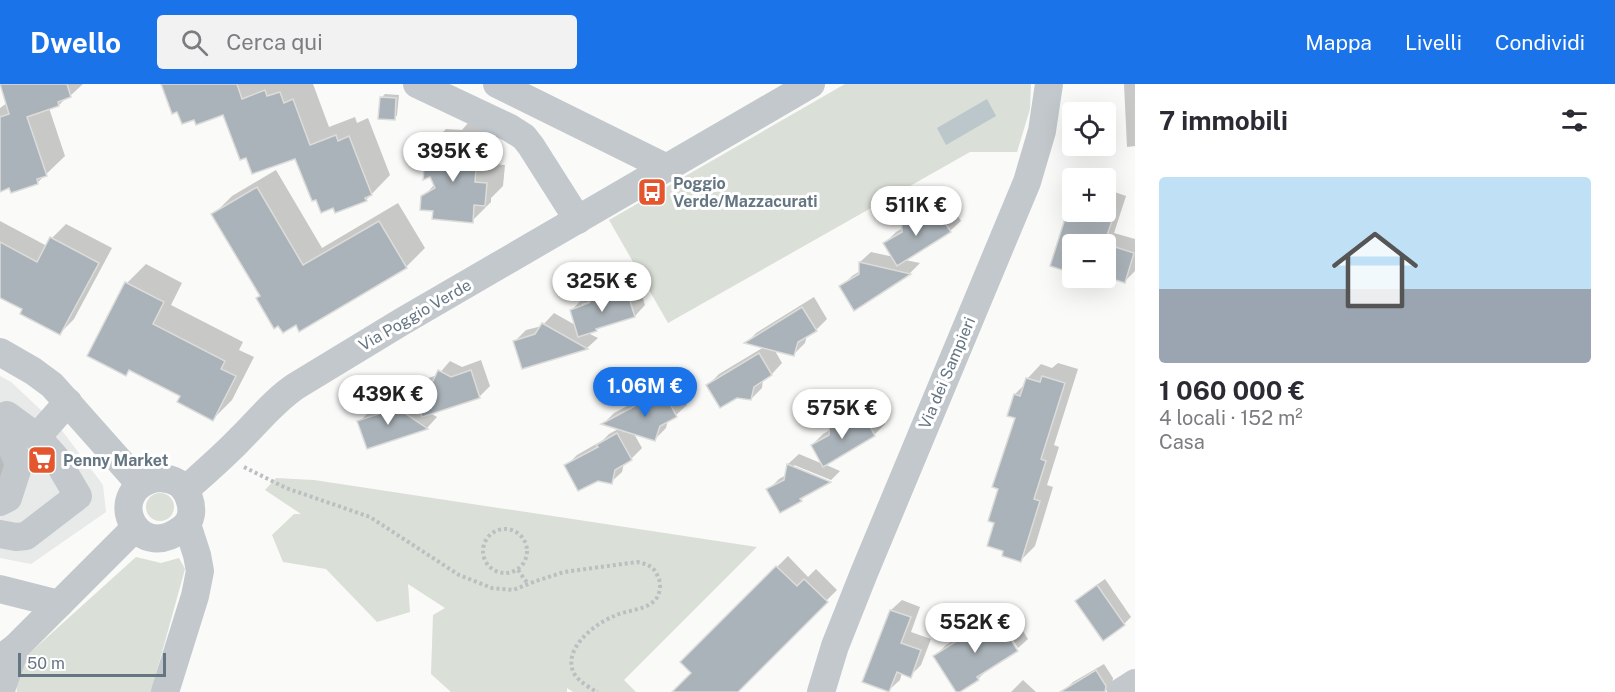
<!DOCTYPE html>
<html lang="it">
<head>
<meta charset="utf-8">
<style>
  body { margin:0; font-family:"Public Sans",sans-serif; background:#f2f2f3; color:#2b2b33; height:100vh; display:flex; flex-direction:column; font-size:22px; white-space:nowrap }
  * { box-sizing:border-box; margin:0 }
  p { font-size:20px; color:#7c7c81 }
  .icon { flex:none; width:33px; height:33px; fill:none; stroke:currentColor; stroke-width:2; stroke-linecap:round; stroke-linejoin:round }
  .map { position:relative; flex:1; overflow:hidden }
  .panel { display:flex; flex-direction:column; background:#fff; width:480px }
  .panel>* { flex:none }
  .buttons { position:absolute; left:1062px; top:18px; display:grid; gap:12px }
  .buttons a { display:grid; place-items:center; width:54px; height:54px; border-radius:6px; background:#fff; box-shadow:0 6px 24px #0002; font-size:30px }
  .scale { position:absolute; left:18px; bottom:15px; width:148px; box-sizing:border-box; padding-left:6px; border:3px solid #657683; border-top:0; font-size:16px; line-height:21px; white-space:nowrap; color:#657683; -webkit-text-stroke:4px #fff; paint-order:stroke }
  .price { position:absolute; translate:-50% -51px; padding:0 14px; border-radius:21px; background:#fff; color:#222; font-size:20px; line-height:39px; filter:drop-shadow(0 2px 3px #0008) }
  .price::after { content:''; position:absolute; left:50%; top:36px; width:18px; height:14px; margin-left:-9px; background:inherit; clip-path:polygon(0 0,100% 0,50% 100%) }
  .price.selected { background:#1a73e8; color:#fff }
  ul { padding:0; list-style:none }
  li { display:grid; align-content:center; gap:12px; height:318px; padding:0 24px }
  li+li { border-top:2px solid #e1e1e2 }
  li span { display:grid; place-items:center; height:186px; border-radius:6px; color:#555 }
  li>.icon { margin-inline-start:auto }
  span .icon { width:108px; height:108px; fill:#fffc; stroke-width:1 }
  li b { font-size:26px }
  h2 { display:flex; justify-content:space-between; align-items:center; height:72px; padding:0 24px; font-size:26px }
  header { display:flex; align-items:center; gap:36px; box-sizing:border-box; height:84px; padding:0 30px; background:#1a73e8; color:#fff }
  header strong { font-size:28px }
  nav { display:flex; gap:33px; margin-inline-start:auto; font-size:21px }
  .search { width:420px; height:54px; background:#f2f2f3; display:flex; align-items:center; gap:15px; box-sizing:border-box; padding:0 21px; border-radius:6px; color:#7c7c81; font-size:22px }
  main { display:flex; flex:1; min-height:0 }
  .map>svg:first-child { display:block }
</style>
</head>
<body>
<header>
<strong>Dwello</strong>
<div class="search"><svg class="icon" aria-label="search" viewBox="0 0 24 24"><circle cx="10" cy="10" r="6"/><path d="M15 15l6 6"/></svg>Cerca qui</div>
<nav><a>Mappa</a><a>Livelli</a><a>Condividi</a></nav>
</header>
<main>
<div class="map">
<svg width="1135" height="608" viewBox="0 0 1135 608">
  <rect width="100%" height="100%" fill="#fafaf8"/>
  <polygon fill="#e8e9e9" points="0,292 11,298 60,344 103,401 106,428 31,480 0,474"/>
  <g fill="#dadfd7">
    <polygon points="845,0 1031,0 1030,25 1017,68 970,68 668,239 609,136"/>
    <polygon points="276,394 314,396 757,463 624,596 636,608 573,608 567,604 567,608 451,608 431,590 433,531 445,524 408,500 410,528 377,538 326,485 283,478 272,451 294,430 301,430 265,406"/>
    <circle cx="160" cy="423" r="14"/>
    <polygon points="136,473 161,479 179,474 185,485 151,608 17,608 16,600 23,575"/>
  </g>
  <polygon fill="#bbc7cb" points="987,15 996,32 946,61 937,44"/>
  <g fill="#0003" fill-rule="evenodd">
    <polygon points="0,0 83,0 70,12 66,14 59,21 49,24 65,72 37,99 10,102 0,106 0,24 7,19"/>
    <polygon points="162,0 313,0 329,43 355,33 357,39 368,34 390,91 366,116 224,29 195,34 178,26"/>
    <polygon points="1124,0 1135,0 1135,62 1127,63"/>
    <polygon points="385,10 399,11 397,31 394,35 381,14"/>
    <polygon points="468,39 496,42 493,80 505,81 503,102 491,114 491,118 472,137 435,126 423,113 435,100 427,64 446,45 462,46"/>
    <polygon points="276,86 322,164 398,119 425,164 406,183 296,239 258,214 261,211 213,131 232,112"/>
    <polygon points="1106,105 1126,112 1114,149 1135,155 1135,187 1124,198 1111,193 1106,198 1092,194 1106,194 1106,160 1072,160 1072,187 1052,181 1068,130 1072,126 1072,128 1106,128"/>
    <polygon points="948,116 961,137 950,147 905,176 920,179 910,189 876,210 841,203 852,192 860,187 860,178 871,168 894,173 885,159 896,148 903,144 904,133 915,123 930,127"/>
    <polygon points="0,137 47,162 52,154 66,140 112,164 74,235 60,249 24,225 0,212"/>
    <polygon points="146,180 182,199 171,221 243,258 239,266 254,273 232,316 213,335 182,312 131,285 126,290 89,271 127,199"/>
    <path d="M 607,197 L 621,203 L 638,198 L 645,221 L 635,232 L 600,242 L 596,246 L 588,249 L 598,254 L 587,264 L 523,284 L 515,257 L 526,246 L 542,242 L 554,229 L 577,242 L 572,226 L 582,215 L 595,211 ZM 596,216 L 582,223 L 582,220 Z"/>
    <polygon points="814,213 827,235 816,246 807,251 805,259 794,270 774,265 782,279 772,290 763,295 762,304 751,315 708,301 719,290 764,263 747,259 756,249"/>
    <polygon points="481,276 490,302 479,313 430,329 437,333 427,344 368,363 359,338 370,327 383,322 386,316 396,306 420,322 414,306 425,295 438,291 450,277 462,283"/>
    <polygon points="1058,279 1078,285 1054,361 1059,363 1047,401 1053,403 1035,462 1021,476 1005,466 996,438 1017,333 1009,331 1015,310 1025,300 1027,295 1041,280 1052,284"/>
    <polygon points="674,297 687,321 676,331 668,336 666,344 655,355 633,348 642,364 631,375 624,379 622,388 611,398 566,382 577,371 603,356 609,350 620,344 604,339 614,329"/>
    <polygon points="875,322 885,340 874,351 824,380 840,387 831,396 794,381 794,384 806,410 801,416 768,406 779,395 786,391 788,380 799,370 823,380 812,361 823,350 830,346 831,336 842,326 857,332"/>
    <polygon points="0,366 7,382 0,395"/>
    <polygon points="788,472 808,493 816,485 837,506 735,608 688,608 694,589 682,578"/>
    <polygon points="1105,495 1131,533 1124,540 1076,517 1084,510"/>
    <polygon points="902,516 920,523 911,548 931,555 921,581 910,592 902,589 900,596 889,606 891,526"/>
    <polygon points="1007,522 1028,555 1018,564 996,530"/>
    <polygon points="993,531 1015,565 1017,565 989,584 978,595 935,572 946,561"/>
    <polygon points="1104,580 1113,594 1112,601 1105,608 1068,608 1066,605 1073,598"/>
    <polygon points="1023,596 1036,608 1011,608"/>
  </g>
  <g fill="#aab3b9" stroke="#dcdcda" stroke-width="1.5">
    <polygon points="0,0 67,0 71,13 58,18 59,22 27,33 47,92 37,95 38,100 11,109 9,104 0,108 0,33 9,30"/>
    <polygon points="161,0 237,0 242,15 265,6 267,12 280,8 284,19 293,15 310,61 336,51 338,57 349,52 372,111 365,114 367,117 335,129 333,124 321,129 316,116 312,117 295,75 252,90 246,74 240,76 223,31 196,41 194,36 182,40 177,28 172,30"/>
    <polygon points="380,13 396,14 395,36 378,35"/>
    <polygon points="448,58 478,60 475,98 487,99 485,122 474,121 473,139 432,135 433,127 420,126 421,112 435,104 430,93 423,96 426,63 447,65"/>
    <polygon points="257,103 303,181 379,137 407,184 299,248 296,241 283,249 278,242 274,245 256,214 260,212 211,130"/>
    <polygon points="1069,122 1072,123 1072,131 1075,132 1077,128 1115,128 1104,160 1072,160 1072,189 1050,182"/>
    <polygon points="937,126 951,148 897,182 883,159 902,148 902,133 918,137"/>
    <polygon points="50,153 99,179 60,251 20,230 22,225 0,214 0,158 37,178"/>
    <polygon points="1106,160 1134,169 1125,199 1106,193"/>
    <polygon points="859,178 911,190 854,227 839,202 859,190"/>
    <polygon points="125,198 164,218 153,240 225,277 221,285 236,292 213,337 177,318 180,312 129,286 126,292 87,272"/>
    <polygon points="595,207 609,213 627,207 635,233 596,245 597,247 578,253 570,226 589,219"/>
    <polygon points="802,223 817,247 798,258 794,272 744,259"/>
    <polygon points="542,239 588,265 522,285 513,257 535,250"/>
    <polygon points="759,269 772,291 754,303 751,316 737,314 720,324 706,301"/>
    <polygon points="438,286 451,293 471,286 480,314 422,333 413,306 432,299"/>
    <polygon points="1042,292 1065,299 1041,375 1046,377 1034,415 1040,417 1021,478 1002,472 1003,467 987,462 994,439 988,437 998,405 992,403 1015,334 1007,332 1014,310 1020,312 1026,294 1040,298"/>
    <polygon points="663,307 677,333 660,342 655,357 601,340"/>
    <polygon points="384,315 428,345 367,365 357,337 379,330"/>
    <polygon points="864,331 875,352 823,383 811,361 829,351 830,336 845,342"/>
    <polygon points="617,349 632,376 615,386 612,400 598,397 578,407 564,381 598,363 596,361"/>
    <polygon points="787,380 831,398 800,415 802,417 780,429 766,405 784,396"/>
    <polygon points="776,482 797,502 804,495 828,518 738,608 672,608 691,589 680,578"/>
    <polygon points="1097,501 1125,541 1103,557 1075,517"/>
    <polygon points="890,526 911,533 901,559 921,566 911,594 897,588 889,608 862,598"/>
    <polygon points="996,532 1018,567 977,593 979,596 960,608 956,608 933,572"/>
    <polygon points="1096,586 1106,602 1105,608 1060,608"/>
  </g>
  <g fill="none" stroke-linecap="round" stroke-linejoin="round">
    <g stroke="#bbbfc2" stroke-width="4" stroke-dasharray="3 3" stroke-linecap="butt">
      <path d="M 244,383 L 286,404 L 370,433 L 459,491 L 492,504 L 513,506 L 536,497 L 564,488 L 637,478 C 647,480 654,482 658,493 C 662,500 660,513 653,518 C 642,527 626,526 614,532 C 594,540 560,567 575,591 C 580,598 590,604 597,608"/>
      <circle cx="505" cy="467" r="22"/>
      <polyline points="518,486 528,500"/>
    </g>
    <g stroke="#c3c8cc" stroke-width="28">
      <polyline points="417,0 510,44 524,53 531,62 578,136"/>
      <polyline points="497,0 667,84"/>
      <polyline points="0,268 33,287 52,301 140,400"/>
      <polyline points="37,353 68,318"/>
      <path d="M 157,394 C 172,394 184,399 189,414 C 193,425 192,437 183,444 C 134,482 103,404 157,394 Z"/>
      <path d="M 185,406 C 204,389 223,373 241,354 C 259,336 275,316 296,302 L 403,237 L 811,0"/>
      <polyline points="0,418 8,414 19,380 0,337 7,331 37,353 55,373 78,412 26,452 16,453 0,450"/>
      <polyline points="0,505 59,520"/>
      <polyline points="0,575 16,563 135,444"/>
      <polyline points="1,608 2,603 16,563"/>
      <polyline points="165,608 195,512 200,487 197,471 187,440"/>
      <polyline points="821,608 835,562 864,489 1027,98 1042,47 1049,0"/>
      <polyline points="1121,608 1135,599"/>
    </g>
  </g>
  <defs>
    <g id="bus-square" transform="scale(1.5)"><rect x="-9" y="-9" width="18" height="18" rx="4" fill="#e4572e" stroke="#fff"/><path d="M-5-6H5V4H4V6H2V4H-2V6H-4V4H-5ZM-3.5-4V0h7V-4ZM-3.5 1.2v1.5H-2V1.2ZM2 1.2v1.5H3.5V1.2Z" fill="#fff"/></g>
    <g id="supermarket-square" transform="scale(1.5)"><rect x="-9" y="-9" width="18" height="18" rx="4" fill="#e4572e" stroke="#fff"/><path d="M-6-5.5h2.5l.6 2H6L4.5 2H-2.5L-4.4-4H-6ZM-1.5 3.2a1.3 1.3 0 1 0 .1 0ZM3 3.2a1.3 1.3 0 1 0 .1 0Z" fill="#fff"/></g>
  </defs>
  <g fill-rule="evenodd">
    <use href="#bus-square" x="652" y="108"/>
    <use href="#supermarket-square" x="42" y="376"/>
  </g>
  <g text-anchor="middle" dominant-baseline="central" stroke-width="6" stroke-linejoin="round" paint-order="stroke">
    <g font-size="16" font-weight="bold" fill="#657683" stroke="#fff" text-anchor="start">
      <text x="673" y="99">Poggio<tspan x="673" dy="18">Verde/Mazzacurati</tspan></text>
      <text x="63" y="376">Penny Market</text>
    </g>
    <g font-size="16" fill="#657683" stroke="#fff">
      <text transform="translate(415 231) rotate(-30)">Via Poggio Verde</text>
      <text transform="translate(947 289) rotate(-67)">Via dei Sampieri</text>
    </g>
  </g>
</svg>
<div class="buttons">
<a><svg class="icon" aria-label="locate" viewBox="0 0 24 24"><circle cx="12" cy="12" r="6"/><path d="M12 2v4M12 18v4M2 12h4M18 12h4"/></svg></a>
<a>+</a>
<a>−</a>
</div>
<div class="scale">50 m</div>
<b class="price" style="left:453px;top:99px">395K €</b>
<b class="price" style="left:916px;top:153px">511K €</b>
<b class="price" style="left:602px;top:229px">325K €</b>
<b class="price selected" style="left:645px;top:334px">1.06M €</b>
<b class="price" style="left:388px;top:342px">439K €</b>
<b class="price" style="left:842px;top:356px">575K €</b>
<b class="price" style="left:975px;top:570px">552K €</b>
</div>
<section class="panel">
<h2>7 immobili<svg class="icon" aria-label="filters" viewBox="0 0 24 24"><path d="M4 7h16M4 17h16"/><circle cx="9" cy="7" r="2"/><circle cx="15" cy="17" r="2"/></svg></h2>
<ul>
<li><span style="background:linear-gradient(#bfe0f5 60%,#9aa5b1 0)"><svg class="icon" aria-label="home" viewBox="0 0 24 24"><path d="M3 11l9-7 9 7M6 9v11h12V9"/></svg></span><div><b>1 060 000 €</b><p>4 locali · 152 m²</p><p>Casa</p></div></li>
</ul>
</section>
</main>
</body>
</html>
